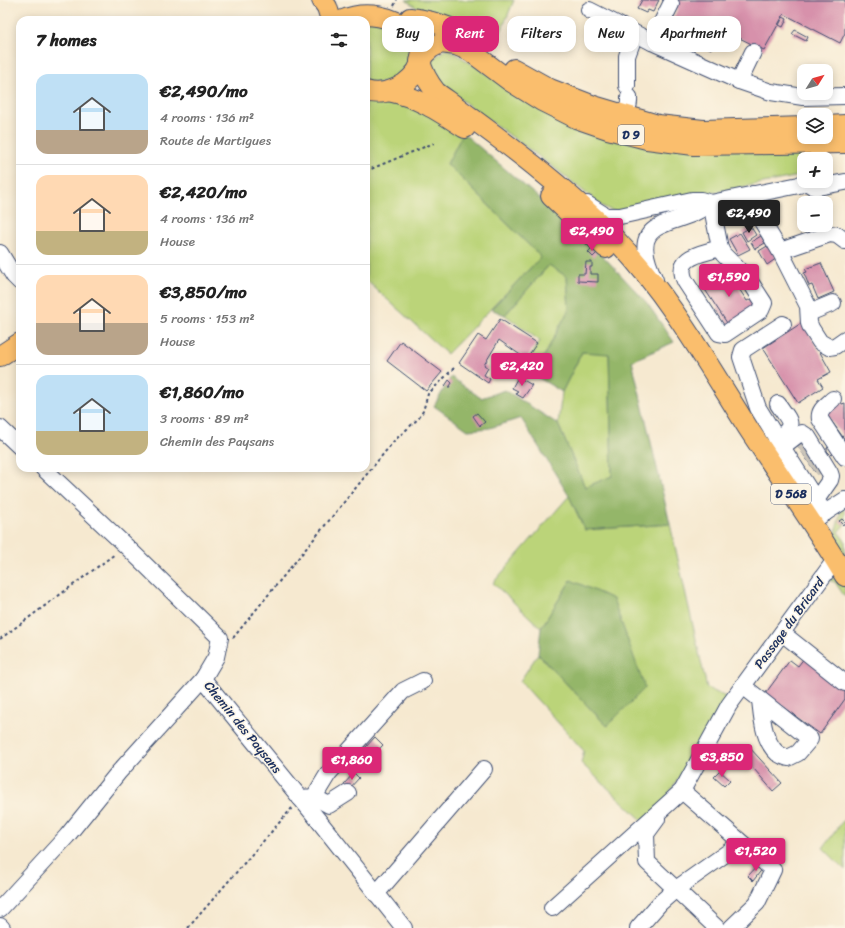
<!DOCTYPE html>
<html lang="en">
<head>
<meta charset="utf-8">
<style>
  body { margin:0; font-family:Sriracha,sans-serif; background:#f6f6f6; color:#222; height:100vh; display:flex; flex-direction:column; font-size:15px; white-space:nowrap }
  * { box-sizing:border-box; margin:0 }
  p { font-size:13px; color:#767676 }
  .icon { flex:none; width:22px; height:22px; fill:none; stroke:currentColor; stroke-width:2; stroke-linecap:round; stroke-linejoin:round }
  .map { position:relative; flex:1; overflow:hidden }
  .drawer { position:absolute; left:16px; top:16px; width:354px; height:456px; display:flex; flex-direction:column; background:#fff; border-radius:12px; box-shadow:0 2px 10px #0003 }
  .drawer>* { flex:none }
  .banner { position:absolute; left:382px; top:16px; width:380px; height:36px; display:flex; gap:8px }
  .needle { width:26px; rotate:53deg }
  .tools { position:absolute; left:797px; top:64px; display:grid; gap:8px }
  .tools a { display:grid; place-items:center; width:36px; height:36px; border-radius:8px; background:#fff; box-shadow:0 2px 10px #0003; font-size:20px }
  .price { position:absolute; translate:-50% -34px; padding:0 9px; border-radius:4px; background:#db2777; color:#fff; font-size:13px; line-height:26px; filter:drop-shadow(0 1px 2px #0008) }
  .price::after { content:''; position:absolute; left:50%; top:24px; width:12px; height:9px; margin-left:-6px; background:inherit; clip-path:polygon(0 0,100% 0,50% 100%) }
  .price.on { background:#222; color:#fff }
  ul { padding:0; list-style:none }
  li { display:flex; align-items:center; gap:12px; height:100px; padding:0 20px }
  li+li { border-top:1px solid #e0e0e0 }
  li span { display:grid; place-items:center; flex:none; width:112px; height:80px; border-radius:12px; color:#555 }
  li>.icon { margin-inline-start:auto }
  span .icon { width:48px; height:48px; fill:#fffc; stroke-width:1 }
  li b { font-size:17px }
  h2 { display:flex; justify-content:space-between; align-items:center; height:48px; padding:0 20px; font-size:17px }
  .chip { padding:0 14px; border-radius:12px; background:#fff; box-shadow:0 2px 10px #0003; font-size:14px; line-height:36px }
  .chip.on { background:#db2777; color:#fff }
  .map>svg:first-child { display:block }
</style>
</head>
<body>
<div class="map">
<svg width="845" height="928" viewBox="0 0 845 928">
  <rect width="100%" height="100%" fill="#fcf5e5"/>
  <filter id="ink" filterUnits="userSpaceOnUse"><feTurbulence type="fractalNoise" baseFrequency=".025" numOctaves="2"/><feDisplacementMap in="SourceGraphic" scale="8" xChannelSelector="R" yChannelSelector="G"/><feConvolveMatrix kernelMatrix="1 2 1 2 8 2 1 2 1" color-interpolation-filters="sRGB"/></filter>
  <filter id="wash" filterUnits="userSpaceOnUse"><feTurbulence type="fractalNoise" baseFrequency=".012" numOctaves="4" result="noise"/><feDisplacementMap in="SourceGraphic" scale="16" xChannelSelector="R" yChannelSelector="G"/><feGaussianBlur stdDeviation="0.9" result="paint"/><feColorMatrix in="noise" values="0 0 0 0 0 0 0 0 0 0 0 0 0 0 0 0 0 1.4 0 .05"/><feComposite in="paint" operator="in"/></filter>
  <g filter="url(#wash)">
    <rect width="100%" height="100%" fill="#f6e9d0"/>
    <g fill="#bbd479" stroke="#6b826c">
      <polygon points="406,0 514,0 498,39 421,11"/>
      <path d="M 380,9 L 414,51 C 407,72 390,89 366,81 L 366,20 Z"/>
      <polygon points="447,48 504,85 809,151 812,159 804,159 804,173 799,176 619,211 610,210 602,206 556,169 441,85 429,62"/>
      <polygon points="386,99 421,107 463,133 447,164 541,257 447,354 366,280 366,102"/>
      <polygon points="549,265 567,276 569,309 534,375 523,368 540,341 505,315"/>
      <polygon points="582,352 609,353 612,476 585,488 558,424 562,392"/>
      <polygon points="569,496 585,530 670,524 707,688 728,698 660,808 643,821 581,763 584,751 520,681 538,654 607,726 571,580 541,628 493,583"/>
      <polygon points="842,508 845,512 845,524 838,532 845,541 845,556 836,542 836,530"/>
      <polygon points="835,578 845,585 845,597 835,582 826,580"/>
      <polygon points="845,818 845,870 823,848"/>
    </g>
    <g fill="#94b669" stroke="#587264">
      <polygon points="463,133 588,240 647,303 674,342 632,361 670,524 585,530 569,496 521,418 490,428 468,430 434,406 451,377 481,398 505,390 558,424 585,487 612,476 609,354 582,352 562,392 534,375 569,309 567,277 549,265 505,315 491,309 541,257 447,164"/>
      <polygon points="571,580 613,599 645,688 607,726 538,654 541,628"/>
    </g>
    <g id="blocks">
      <g fill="#d791ab">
        <polygon points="642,0 659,0 653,12 648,10 646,13 637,9"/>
        <polygon points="662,0 845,0 845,33 840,43 784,14 764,50 721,29 711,49 668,28 678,8"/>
        <polygon points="783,17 787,19 783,27 779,25"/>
        <polygon points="795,30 808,37 806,41 792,34"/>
        <polygon points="751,227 756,235 747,241 742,232"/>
        <polygon points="740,233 750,249 738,255 729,239"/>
        <polygon points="761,236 765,243 755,249 751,242"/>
        <polygon points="769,245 777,258 767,265 759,251"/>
        <polygon points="592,248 597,253 593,257 588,252"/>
        <polygon points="586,262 592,262 592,267 590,267 590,274 598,274 598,282 578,281 578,274 585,274"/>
        <polygon points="821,263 834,292 818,299 812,285 809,286 804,273 807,272 805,269"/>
        <polygon points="726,269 747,301 753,298 759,306 729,326 702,285"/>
        <polygon points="500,319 537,343 526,359 499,340 484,365 488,368 484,375 490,379 488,383 459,363 478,335 486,340"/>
        <polygon points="803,322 831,372 818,379 823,387 798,403 763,348"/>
        <polygon points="401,341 442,372 426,391 387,361"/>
        <polygon points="518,377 532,385 523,398 516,394 518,391 512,388"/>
        <polygon points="449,380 452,383 448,389 445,386"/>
        <polygon points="841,402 842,404 845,403 845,440 825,412"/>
        <polygon points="477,413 485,422 480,426 473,416"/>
        <polygon points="804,439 822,467 815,472 796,443"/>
        <polygon points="832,445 837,452 831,455 827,451 827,448"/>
        <polygon points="842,519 845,522 843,525 839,521"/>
        <polygon points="805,657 845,688 845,699 820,734 765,694 790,660 798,666"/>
        <polygon points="375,737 383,745 363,766 356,758"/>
        <polygon points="749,747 782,783 773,791 741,754"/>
        <polygon points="720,771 730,780 724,786 714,777"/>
        <polygon points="354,773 359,778 349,789 344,784"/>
        <polygon points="759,864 763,868 753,881 748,876"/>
      </g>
    </g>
  </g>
  <g filter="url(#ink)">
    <use href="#blocks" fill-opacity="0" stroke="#3c4b6f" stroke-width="1"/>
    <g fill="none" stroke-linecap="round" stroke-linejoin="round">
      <g stroke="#cac4b9" stroke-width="16" stroke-dasharray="16 8" stroke-linecap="butt">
        <polyline points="798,447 806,442"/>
        <polyline points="805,457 812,452"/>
        <polyline points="813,469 820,464"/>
      </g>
      <g stroke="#3c4b6f" stroke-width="18">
        <g id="minor">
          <polyline points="589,10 652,42 739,81 771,92 803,97 845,96"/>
          <polyline points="652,42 671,4"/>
          <polyline points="739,81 753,52"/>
          <polyline points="627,86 627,56 635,34"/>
          <path d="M 614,120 C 625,115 630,108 629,97"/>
          <polyline points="818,159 818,143 820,137"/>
          <polyline points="806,182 814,187 818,187 845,182"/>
          <polyline points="753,194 760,218 780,251 808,306 809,323 811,328 820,342 829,347 835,346 845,339"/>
          <path d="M 711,203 L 720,248 C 702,254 674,256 685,281 L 719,333 L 725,334 L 761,310 L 764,303 L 749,280 L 723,254 L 720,248"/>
          <polyline points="587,204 606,216 620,216 692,200 701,200 711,203 799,185 807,181"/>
          <polyline points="780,251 830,234 837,235 845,241"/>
          <polyline points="0,253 14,276 20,282"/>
          <path d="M 655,280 C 623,214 677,230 711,203"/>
          <polyline points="809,313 833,303"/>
          <path d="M 833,399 C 827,405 818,410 820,419 L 845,457"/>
          <polyline points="0,428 20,447"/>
          <path d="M 776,439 C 798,425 789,421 778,404"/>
          <polyline points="774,453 782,447 758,408 741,357 743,350 783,324"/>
          <polyline points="43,468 126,546 220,638 216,657 203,679 315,816 404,928"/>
          <polyline points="816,500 782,447 799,434 802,433 808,437 830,473 831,476 830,480 816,500 825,513"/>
          <polyline points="817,518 845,500"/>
          <polyline points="782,633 845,683"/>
          <path d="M 743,686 L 810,739 L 798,753 L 788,758 C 785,757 780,755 777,753 C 763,740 762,717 760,700"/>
          <polyline points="682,791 773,870 757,903 731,928"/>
          <polyline points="314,797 329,805 348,793"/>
          <polyline points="300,798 314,797 328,774 403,691 423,681"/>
          <polyline points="657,819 646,834 647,862 717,928"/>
          <polyline points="376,894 484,769"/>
          <polyline points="552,908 682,791 729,705 835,560"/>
          <polyline points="0,909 67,836 118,773 203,679"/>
          <polyline points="0,926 2,928"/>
          <polyline points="638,928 660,903 676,889 741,843"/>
        </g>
      </g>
      <g stroke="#3c4b6f" stroke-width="22">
        <g id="major">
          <polyline points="322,0 327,7 331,20"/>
          <path d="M 410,18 C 435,21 460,30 480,45"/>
          <path d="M 343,20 C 389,0 454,47 404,84 C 393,91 379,95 366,91"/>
          <polyline points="421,57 431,48 441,43 456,45 470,51 510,81 542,101 576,118 608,129 647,139 694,145 845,143"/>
          <path d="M 420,61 C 423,74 428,82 436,92 C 499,138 561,182 615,239 C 669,295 707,363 748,428 C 780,477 815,525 845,576"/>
          <polyline points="514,69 550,89 594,106 658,125 703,130 804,127"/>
          <path d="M 388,91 C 418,97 439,111 465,128"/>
          <polyline points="826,126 845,125"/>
          <polyline points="551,196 606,248"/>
          <polyline points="0,356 20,343"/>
        </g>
      </g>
      <g stroke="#3c4b6f" stroke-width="2" stroke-dasharray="3 3" stroke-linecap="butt">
        <polyline points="394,6 397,0"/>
        <polyline points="366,171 434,143"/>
        <polyline points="233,638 394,441 419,418 423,411 428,394 454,368"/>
        <polyline points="0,639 115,554"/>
        <polyline points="188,928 292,808"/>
      </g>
      <use href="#minor" stroke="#fff" stroke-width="16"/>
      <use href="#major" stroke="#fabe6d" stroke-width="20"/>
    </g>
  </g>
  <g text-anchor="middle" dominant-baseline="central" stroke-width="3" stroke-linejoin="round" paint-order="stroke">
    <g fill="#fcf5e5" stroke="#5e6a86" stroke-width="1">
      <rect x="618" y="125" width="26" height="20" rx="3"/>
      <rect x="771" y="484" width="40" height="20" rx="3"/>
    </g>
    <g font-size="12" font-weight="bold" fill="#1b2f5e">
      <text x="631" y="135">D 9</text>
      <text x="791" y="494">D 568</text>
    </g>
    <g font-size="13" fill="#1b2f5e" stroke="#fcf5e5">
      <text transform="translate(789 623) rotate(-54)">Passage du Bricard</text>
      <text transform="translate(243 727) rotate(51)">Chemin des Paysans</text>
    </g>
  </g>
</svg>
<div class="tools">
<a><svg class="needle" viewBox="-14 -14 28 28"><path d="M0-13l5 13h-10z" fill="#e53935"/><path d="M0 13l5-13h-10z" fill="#767676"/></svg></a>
<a><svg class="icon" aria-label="layers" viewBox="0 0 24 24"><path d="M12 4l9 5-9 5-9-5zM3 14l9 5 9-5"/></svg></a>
<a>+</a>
<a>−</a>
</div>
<b class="price on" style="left:749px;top:234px">€2,490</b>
<b class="price" style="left:592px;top:252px">€2,490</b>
<b class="price" style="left:729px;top:298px">€1,590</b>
<b class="price" style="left:522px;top:387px">€2,420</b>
<b class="price" style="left:722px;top:778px">€3,850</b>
<b class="price" style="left:352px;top:781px">€1,860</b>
<b class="price" style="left:756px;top:872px">€1,520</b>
<div class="banner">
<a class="chip">Buy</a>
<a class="chip on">Rent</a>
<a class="chip">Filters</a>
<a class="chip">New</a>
<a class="chip">Apartment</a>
</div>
<section class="drawer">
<h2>7 homes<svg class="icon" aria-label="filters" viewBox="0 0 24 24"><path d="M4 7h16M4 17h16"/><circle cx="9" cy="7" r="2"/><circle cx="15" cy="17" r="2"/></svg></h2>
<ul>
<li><span style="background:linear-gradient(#bfe0f5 70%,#b9a48a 0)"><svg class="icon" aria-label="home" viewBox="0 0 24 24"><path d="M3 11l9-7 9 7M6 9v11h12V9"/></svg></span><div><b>€2,490/mo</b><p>4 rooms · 136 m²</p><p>Route de Martigues</p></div></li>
<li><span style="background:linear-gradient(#ffd9b3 70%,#c2b280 0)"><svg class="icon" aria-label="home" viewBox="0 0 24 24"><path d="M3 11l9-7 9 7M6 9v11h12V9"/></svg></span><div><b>€2,420/mo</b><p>4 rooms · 136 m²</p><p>House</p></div></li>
<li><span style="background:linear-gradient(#ffd9b3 60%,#b9a48a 0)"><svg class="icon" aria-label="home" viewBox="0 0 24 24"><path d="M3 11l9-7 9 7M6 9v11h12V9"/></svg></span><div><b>€3,850/mo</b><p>5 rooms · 153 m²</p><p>House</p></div></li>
<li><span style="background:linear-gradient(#bfe0f5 70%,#c2b280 0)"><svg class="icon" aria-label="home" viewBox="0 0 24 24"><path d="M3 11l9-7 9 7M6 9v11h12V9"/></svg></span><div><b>€1,860/mo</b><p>3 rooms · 89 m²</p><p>Chemin des Paysans</p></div></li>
</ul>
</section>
</div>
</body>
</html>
